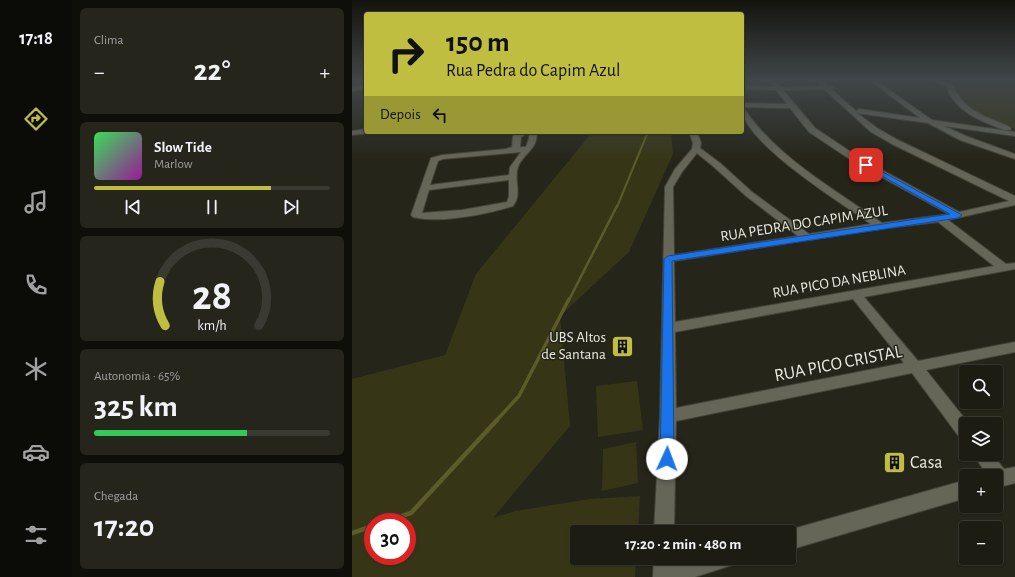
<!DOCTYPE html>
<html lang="pt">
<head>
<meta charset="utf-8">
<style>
	:root { --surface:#1c1c13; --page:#25251c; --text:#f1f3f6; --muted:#a0a1a0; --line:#3a3a33; --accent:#c0be41 }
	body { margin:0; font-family:"Alegreya Sans",sans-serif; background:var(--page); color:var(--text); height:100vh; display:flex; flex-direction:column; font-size:15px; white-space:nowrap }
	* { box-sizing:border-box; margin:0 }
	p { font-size:13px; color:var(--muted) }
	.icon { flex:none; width:22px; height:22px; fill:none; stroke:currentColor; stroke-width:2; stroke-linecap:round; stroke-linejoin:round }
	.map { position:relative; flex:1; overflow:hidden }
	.side { display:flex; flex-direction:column; gap:8px; padding:8px; background:#0f0f0a; width:280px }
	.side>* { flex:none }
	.hud { position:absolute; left:12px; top:12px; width:380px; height:122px; border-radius:4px; box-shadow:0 1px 3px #0004,0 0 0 1px var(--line); background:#c0be41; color:#111; overflow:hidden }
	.tools { position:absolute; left:607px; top:365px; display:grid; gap:8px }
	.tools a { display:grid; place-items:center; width:44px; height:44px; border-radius:4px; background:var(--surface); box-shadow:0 1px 3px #0004,0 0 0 1px var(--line); font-size:20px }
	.speed { position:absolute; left:12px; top:513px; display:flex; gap:8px; font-size:20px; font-weight:700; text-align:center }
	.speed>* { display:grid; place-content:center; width:52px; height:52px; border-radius:50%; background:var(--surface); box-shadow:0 1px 3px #0004,0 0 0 1px var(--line); line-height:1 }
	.speed .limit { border:6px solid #d22; background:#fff; color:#111 }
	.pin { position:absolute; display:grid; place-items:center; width:34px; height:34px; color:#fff; margin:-17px; border-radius:8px; box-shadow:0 2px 6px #0006 }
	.me { position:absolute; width:44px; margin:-22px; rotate:2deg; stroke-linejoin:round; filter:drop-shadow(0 0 3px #0008) }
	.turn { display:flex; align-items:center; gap:14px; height:84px; padding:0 16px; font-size:18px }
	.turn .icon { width:52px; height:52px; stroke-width:2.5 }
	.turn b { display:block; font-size:28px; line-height:34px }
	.then { display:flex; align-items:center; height:38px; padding:0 16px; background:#0003; gap:8px; font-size:15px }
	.big { font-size:30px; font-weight:600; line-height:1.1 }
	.side .card { flex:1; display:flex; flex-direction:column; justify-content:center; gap:6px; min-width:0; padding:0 14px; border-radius:6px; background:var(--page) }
	.side .dial { align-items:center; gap:0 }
	.dial svg { height:104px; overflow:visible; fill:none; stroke:var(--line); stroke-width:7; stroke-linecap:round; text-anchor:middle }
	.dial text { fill:var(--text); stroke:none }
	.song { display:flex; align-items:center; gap:12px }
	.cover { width:48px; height:48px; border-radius:6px; background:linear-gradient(135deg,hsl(130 70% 55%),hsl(300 70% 35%)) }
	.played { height:4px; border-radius:2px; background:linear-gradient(90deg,var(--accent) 75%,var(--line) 75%) }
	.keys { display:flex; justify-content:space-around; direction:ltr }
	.heat { display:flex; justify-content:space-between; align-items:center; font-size:22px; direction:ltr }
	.charge { height:6px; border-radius:3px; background:linear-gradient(90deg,#34c759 65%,var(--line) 0) }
	.trip { position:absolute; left:218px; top:525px; width:226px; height:40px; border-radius:4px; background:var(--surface); box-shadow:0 1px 3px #0004,0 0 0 1px var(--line); font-weight:600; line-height:40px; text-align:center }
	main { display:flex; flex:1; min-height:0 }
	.menu { display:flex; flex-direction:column; width:72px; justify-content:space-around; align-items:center; background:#0b0b08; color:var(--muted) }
	.menu .icon { width:28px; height:28px }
	.menu .active { color:var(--accent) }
	.menu b { font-size:18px; color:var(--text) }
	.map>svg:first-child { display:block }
</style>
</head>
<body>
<main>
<nav class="menu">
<b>17:18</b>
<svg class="icon active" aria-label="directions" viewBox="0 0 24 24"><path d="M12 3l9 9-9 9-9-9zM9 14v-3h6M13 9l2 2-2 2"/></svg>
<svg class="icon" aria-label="music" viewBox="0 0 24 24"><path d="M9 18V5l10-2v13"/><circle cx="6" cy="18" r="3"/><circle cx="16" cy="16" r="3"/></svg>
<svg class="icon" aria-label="phone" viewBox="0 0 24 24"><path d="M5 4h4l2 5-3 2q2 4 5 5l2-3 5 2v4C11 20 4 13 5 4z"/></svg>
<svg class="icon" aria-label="climate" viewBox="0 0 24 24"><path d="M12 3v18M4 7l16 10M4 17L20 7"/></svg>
<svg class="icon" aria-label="car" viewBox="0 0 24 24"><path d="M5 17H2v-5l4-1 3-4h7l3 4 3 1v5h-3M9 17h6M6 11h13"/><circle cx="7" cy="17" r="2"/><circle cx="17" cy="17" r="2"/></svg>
<svg class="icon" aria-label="filters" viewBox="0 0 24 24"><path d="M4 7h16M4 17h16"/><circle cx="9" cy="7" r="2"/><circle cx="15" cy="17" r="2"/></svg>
</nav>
<section class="side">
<div class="card"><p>Clima</p>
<div class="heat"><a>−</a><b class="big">22°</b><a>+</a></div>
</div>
<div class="card">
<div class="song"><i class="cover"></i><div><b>Slow Tide</b><p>Marlow</p></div></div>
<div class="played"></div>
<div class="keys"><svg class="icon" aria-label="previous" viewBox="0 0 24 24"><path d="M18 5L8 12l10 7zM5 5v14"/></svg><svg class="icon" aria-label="pause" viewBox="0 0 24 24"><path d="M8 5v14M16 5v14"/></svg><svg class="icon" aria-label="next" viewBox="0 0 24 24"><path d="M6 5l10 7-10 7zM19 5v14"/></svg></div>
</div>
<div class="card dial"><svg viewBox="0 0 100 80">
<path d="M14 69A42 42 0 1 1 86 69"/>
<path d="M14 69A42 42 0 0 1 10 35" stroke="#c0be41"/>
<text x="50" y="56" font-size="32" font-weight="700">28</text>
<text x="50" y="72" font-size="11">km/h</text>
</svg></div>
<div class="card"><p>Autonomia · 65%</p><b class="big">325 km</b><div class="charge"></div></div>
<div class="card"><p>Chegada</p><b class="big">17:20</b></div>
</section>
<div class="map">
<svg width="663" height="577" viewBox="0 0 663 577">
	<rect width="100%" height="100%" fill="#252519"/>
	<path fill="#363617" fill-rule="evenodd" d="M599,80H663V129L619,109L606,98Z
		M233,132H319L321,154L277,252L208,316L218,426L141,518L163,511L238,499L288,496L286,532H225V558H284L283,577H0V379L93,355L124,274L237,136ZM21,522H55V556H21Z
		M285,381L291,430L246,437L244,386Z
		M284,442L286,483L250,491L251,449Z"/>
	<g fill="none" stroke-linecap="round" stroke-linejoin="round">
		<path stroke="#5c5c2b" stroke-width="1.5" d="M295,135L296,132"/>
		<path stroke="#5c5c2b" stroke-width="2" d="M265,207L295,134"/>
		<path stroke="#5c5c2b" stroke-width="2.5" d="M217,300L265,206"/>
		<path stroke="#5c5c2b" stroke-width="3.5" d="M144,421L167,396L217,299"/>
		<path stroke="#5c5c2b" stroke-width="4.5" d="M31,522L59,513L145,420
			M0,533L21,526"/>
		<defs>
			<path id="minor" d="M416,80H422L428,87L469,86L463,80H469L475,85L481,86L482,87L479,89L504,111L507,109L568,118L517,80H523L580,120L663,132V136L592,126L614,136L663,154V159L608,140L576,123L505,113L525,128L546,140L663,196V205L596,220L654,264L663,263V269L512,297L566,361L663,342V352L574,370L617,424H614V440L608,438L560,373L324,421L322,532H302L308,416L313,187L323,169L340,149L341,143L337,132H345L349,143L348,148L368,163L400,192L457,234L519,224C491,204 390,142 390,108L392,109C427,159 481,188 530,223L597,214L502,162L457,132L438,108L390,107V103L435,104L424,90L390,89V85L422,87ZM472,89L519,132L540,144L657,201L607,212L508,158L463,128L431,90ZM345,153L362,167L394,196L446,236L322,255L321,187L330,172ZM586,222L642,266L323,322L322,261L528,229ZM501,299L552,363L324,408L323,332Z
				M577,80H585L593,82L592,80H598C607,101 617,110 639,119C645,122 654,124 659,128L658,130H652C629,121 603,112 594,86Z
				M14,85V89L0,91V87Z
				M14,129V132L17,133L0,135V131Z
				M168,132H185C185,151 172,152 166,167C161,181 171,193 161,206C135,214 87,224 61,217L59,215L79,158L90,155L154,149L160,147L161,136ZM177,132V138L174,147H168L169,137ZM169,152L158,167L157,175L78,185L86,161L91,159ZM157,180V196L155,202L110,210L70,213L77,190Z
				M621,454H640L652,469L663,467V483L644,488V476H636Z
				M614,480V498L437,550V532H433L437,530Z
				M302,558H322V563L338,558H383L380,565L343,577H301Z"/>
		</defs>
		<use href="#minor" stroke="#434339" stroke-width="2"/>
		<use href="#minor" fill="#656658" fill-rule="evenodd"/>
	</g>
	<linearGradient id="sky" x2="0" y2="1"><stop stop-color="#14140e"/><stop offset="0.5" stop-color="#404649"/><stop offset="1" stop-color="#404649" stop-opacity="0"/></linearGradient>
	<rect width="663" height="160" fill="url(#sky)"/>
	<path fill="#1a73e8" stroke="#114b97" d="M512,164H516L610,215L606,218L320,261L322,459L320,464L315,465L310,464L308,459L312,259L316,256L598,214L512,166Z"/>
	<defs>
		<symbol id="building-square" viewBox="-11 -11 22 22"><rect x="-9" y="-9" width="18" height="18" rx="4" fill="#c0be41" stroke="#252519"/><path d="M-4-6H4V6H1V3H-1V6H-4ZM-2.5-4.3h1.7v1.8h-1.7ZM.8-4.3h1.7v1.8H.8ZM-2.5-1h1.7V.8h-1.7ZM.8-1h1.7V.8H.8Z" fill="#111"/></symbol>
	</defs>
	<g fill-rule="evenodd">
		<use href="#building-square" x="258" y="334" width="25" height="25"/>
		<use href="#building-square" x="530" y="450" width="25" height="25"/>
	</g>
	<g text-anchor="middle" stroke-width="3" stroke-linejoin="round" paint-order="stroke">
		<g font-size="15" fill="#e9e9e1" stroke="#252519">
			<text transform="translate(452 223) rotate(-9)" y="5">RUA PEDRA DO CAPIM AZUL</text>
			<text transform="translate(487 281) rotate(-10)" y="5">RUA PICO DA NEBLINA</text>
		</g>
		<g font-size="15" fill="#e9e9e1" stroke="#252519" text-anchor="end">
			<text x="254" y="342">UBS Altos<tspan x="254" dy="17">de Santana</tspan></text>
		</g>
		<g font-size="18" fill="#e9e9e1" stroke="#252519">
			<text transform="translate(486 363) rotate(-11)" y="6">RUA PICO CRISTAL</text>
		</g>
		<g font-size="18" fill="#e9e9e1" stroke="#252519" text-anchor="start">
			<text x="558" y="468">Casa</text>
		</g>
	</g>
</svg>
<div class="tools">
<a><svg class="icon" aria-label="search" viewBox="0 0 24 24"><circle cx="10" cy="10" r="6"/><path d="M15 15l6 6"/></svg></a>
<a><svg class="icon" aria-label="layers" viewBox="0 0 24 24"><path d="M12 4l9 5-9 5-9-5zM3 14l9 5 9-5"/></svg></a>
<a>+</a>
<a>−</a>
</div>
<div class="speed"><div class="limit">30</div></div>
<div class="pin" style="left:514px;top:165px;background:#d93025"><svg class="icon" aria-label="arrive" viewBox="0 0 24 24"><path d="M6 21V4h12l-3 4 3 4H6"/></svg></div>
<svg class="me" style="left:315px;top:459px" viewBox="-20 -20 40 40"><circle r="19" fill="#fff"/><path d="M0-13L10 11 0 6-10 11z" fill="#1a73e8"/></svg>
<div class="trip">17:20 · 2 min · 480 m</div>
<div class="hud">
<div class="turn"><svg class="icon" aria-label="right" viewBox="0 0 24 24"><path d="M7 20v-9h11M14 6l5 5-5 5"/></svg><div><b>150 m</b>Rua Pedra do Capim Azul</div></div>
<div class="then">Depois<svg class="icon" aria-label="left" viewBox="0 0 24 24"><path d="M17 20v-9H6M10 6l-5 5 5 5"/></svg></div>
</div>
</div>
</main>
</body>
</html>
